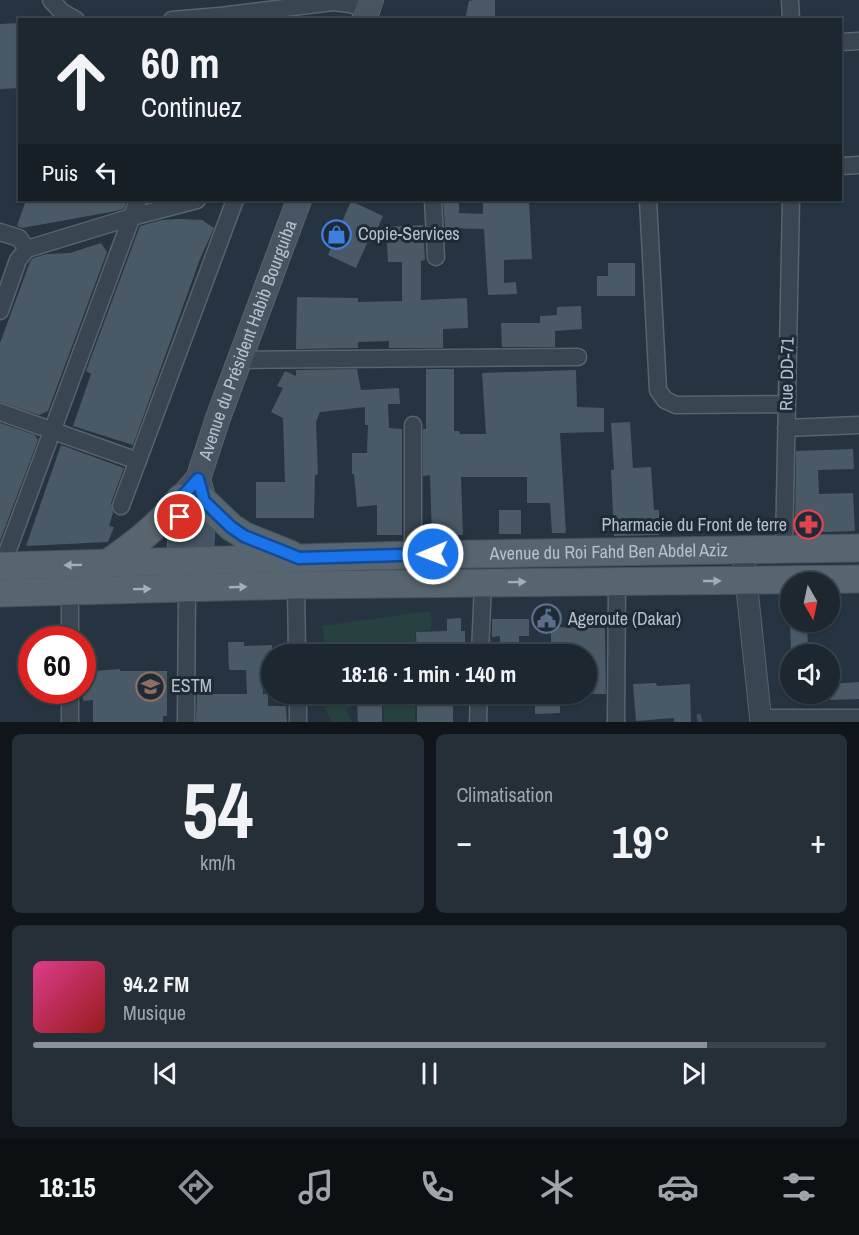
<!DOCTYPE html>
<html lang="fr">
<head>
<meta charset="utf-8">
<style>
	:root { --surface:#1c2730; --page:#252f38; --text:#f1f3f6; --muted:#a0a5ab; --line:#3a444c; --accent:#8c9099 }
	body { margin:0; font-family:"Archivo Narrow",sans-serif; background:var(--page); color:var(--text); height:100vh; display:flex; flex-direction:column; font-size:22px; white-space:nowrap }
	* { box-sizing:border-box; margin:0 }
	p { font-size:20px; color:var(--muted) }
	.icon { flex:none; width:33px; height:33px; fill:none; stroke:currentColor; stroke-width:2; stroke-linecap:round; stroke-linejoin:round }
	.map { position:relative; height:722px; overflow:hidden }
	.details { display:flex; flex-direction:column; gap:12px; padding:12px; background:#0f151a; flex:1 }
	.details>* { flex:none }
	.top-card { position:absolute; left:18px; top:18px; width:824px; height:183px; border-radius:0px; box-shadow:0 2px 4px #0004,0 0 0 2px var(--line); background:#1c2730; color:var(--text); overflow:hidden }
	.needle { width:39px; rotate:171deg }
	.controls { position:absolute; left:780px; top:572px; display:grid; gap:12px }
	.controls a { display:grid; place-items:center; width:60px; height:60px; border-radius:50%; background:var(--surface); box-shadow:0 2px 4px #0004,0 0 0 2px var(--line); font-size:30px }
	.speed { position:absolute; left:18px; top:626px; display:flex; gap:12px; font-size:30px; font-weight:700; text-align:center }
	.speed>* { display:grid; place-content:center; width:78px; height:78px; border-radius:50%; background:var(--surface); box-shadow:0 2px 4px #0004,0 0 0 2px var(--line); line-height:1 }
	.speed .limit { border:9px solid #d22; background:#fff; color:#111 }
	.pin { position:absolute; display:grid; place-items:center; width:51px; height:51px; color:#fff; margin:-26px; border:3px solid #fff; border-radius:50%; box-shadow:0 2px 6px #0007 }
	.me { position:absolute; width:66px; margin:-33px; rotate:269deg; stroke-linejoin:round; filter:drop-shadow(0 0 4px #0008) }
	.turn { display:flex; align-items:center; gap:21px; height:126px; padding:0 24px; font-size:27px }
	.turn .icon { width:78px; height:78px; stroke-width:2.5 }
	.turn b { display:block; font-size:42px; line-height:51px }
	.then { display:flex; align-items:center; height:57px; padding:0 24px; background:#0003; gap:12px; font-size:22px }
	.big { font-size:45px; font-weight:700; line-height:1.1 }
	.details .widget { flex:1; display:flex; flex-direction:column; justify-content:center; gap:9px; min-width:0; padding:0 21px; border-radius:9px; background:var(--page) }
	.details .dial { align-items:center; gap:0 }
	.dial b { font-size:78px; line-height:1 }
	.song { display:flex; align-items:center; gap:18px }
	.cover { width:72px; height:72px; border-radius:9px; background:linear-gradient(135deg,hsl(330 70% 55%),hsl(0 70% 35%)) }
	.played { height:6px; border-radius:3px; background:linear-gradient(90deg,var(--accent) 85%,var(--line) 85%) }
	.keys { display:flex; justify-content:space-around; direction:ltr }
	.heat { display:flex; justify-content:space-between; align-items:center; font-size:33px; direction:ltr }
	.details .tiles { flex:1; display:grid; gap:12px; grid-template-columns:1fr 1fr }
	.widget:last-child { grid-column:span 2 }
	.trip { position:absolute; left:261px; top:644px; width:336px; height:60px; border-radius:30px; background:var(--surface); box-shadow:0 2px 4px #0004,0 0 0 2px var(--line); font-weight:700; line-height:60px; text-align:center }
	.dock { display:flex; height:96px; justify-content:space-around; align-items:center; background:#0b1013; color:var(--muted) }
	.dock .icon { width:42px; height:42px }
	.dock .current { color:var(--accent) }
	.dock b { font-size:27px; color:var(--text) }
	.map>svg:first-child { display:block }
</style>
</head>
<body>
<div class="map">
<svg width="859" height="722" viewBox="0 0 859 722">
	<rect width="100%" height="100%" fill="#253440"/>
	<path fill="#274140" d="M430,611L432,621L431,630L415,632L416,654H403V648H326L322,626Z
		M345,693H415V722H384L383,698H356L352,706L346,710L352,722H332L322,702H343Z"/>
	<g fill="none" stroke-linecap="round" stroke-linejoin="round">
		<path stroke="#395267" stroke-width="4.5" d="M699,716L700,722"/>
	</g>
	<path fill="#495a66" d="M474,0H495V20H465L469,1Z
		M20,23V88L0,89V24Z
		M26,200H127L124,209L116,211L22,228L17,226Z
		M443,200H459V213L483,214V201L529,200L532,259L504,260V283L516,282L517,294L488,295L484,229L445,228Z
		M351,201L383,216L371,243L368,241L356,268L328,255Z
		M178,219L202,220L214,228L200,259L133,445L73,426L91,374L86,371L140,226L162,220Z
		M423,225L425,260L421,261V300L467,298L468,328L443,329V348H389V341L358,342V348L296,349L297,297L358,298V302L402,301V262H388L386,227Z
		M101,243L107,252L48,411L39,415L0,402V343L30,262L33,258L47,254L70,253Z
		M608,263H635V296H597V276H608Z
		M581,306L582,329L555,331V347H502L501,323H540V316L557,315V307Z
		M357,369L361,390L399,388L400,404H388L389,428L402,429V535H377V505L357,507L354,474H352V453H367L368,425H365V407L320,412L316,422L318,474L315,475L314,518H256V482H285L283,418L271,412L283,388L277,386L285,371L296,376V370Z
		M426,369H454V431H459L460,434H486L482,373L576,370L577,407L604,408V432L560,433L566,533H552L550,503H527V477H461L463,535L432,536L430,475L423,476V429H426Z
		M630,422L633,468L651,467L654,510H659V535L614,536L611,470H614L611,423Z
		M0,423L35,435L38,440L0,541Z
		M61,445L124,468L111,503L113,513L109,526L114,527L108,542L26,546Z
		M853,449L854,469L818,470L819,494L853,493L855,531L795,533L796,451Z
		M499,510H521V534H499Z
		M461,618V631H465V654H417L416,632L447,631V619Z
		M492,619H529V636H519V649L500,650V636L492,637Z
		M790,621H807L808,654H791Z
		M551,627L605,628L606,694H586V654H551Z
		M228,642H244V646L272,645V665L264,666L263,694H268V706H286L287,722H196L197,694H247L246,670H229Z
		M120,669V671H167V716H163V722H93V700L83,701L82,672Z
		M859,682V699L830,700V684Z
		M656,683L657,686L690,684L691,722H674V718L636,721L633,684Z
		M417,693H453V722H417Z
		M535,694H560V713L535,714Z
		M357,699H382V722H358Z"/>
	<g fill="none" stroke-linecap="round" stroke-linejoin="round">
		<defs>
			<path id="minor" d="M51,0L62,12L76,20
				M790,0L791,20
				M172,20L220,16L333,2L350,4L368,9
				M840,42L859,41
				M840,166L859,165
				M433,200L436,257
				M648,200L658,390L665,400L676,405L787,404
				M0,232L19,238L27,249
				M0,311L18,260L27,249L132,217L197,200
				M239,360L578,357
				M0,412L138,461
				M413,425V555
				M786,428L859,425
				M121,506L235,200
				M784,549L791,200
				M2,566L138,200
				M296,585L297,654
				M70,591V639
				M480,654L483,582
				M70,690V722
				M298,693V722
				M761,718H859
				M186,722L187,588
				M478,722L479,693
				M616,722L617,581"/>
			<path id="tertiary" d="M743,551L761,722"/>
			<g id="secondary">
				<path d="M364,20L371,0"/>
				<path d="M199,580L204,501L200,486"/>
				<path id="s1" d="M179,581L181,498L198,479L218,418L299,200"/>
			</g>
			<g id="primary">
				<path d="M204,501L231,527L245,536L290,554"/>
				<path d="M105,565C134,545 160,525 181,498"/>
				<path id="s2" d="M0,566L413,555L859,548"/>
				<path d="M0,593L296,585L859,579"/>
			</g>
		</defs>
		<use href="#minor" stroke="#57636d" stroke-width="19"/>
		<use href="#tertiary" stroke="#57636d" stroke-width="23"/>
		<use href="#secondary" stroke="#57636d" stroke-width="26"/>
		<use href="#primary" stroke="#46515c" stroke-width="29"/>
		<use href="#minor" stroke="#394550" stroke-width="16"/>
		<use href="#tertiary" stroke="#394550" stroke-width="21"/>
		<use href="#secondary" stroke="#475563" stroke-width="24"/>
		<use href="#primary" stroke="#576570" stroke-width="27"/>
	</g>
	<defs><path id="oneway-solid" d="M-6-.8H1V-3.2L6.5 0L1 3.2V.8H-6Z" transform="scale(1.5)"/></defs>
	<g fill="#a3aeb8">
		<use href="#oneway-solid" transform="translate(73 565) rotate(179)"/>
		<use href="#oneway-solid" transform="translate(712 581)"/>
		<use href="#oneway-solid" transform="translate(517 582) rotate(-1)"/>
		<use href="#oneway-solid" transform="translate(238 587) rotate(-2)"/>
		<use href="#oneway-solid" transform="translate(142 589) rotate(-1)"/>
	</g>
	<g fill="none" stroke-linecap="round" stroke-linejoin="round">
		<defs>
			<path id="route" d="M180,517L181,498L198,479L204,501L231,527L244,536L299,558L433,554"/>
		</defs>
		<use href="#route" stroke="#114b97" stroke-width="15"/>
		<use href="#route" stroke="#1a73e8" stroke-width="10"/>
	</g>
	<defs>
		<symbol id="shop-ring" viewBox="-11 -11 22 22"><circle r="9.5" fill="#1e2a35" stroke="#3f7fe0" stroke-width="1.5"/><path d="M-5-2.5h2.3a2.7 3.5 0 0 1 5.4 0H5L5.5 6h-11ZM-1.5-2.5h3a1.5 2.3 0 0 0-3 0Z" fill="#3f7fe0"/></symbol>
		<symbol id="pharmacy-ring" viewBox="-11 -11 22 22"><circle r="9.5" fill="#1e2a35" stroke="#e0444e" stroke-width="1.5"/><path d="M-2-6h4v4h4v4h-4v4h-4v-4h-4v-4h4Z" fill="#e0444e"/></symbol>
		<symbol id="civic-ring" viewBox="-11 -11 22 22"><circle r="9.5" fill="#1e2a35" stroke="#5c6f8a" stroke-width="1.5"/><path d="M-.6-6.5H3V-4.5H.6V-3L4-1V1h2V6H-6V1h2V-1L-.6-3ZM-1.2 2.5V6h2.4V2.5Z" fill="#5c6f8a"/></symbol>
		<symbol id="university-ring" viewBox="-11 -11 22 22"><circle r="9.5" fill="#1e2a35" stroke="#8d6e63" stroke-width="1.5"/><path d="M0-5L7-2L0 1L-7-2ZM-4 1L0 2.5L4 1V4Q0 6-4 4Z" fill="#8d6e63"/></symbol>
	</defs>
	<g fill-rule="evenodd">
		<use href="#shop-ring" x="320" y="218" width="33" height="33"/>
		<use href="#pharmacy-ring" x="792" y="508" width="33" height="33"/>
		<use href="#civic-ring" x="530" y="602" width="33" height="33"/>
		<use href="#university-ring" x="134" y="670" width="33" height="33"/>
	</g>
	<g text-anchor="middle" stroke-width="6" stroke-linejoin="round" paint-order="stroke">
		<g font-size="18" fill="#b6c0ca" stroke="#1e2a35" text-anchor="start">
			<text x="358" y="240">Copie-Services</text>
			<text x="787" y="531" text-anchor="end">Pharmacie du Front de terre</text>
			<text x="568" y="625">Ageroute (Dakar)</text>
			<text x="171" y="692">ESTM</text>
		</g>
		<g font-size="18" fill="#b6c0ca" stroke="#1e2a35">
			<text dy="6" stroke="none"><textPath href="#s1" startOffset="256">Avenue du Président Habib Bourguiba</textPath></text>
			<text transform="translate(787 374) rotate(-89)" y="6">Rue DD-71</text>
			<text dy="6" stroke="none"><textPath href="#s2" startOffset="609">Avenue du Roi Fahd Ben Abdel Aziz</textPath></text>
		</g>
	</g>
</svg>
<div class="controls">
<a><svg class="needle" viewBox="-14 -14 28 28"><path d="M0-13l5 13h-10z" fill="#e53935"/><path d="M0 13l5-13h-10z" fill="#a0a5ab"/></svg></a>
<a><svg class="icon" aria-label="sound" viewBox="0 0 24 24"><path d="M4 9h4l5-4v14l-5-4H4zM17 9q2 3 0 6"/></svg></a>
</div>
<div class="speed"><div class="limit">60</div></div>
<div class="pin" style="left:180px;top:517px;background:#d93025"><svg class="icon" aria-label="arrive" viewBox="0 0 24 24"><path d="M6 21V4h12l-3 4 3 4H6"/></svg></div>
<svg class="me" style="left:433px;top:554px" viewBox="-20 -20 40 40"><circle r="17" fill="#1a73e8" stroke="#fff" stroke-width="3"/><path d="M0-11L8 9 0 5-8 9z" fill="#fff"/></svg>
<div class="trip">18:16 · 1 min · 140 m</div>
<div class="top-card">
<div class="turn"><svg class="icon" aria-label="ahead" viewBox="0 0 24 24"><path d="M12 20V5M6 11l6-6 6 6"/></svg><div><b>60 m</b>Continuez</div></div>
<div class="then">Puis<svg class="icon" aria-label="left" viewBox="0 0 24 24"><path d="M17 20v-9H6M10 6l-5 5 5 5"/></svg></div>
</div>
</div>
<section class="details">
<div class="tiles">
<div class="widget dial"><b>54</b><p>km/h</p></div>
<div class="widget"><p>Climatisation</p>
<div class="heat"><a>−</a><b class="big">19°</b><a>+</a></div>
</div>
<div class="widget">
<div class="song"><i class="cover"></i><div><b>94.2 FM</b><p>Musique</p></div></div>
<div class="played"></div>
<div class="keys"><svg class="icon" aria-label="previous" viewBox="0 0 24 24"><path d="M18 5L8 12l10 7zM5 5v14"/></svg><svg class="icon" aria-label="pause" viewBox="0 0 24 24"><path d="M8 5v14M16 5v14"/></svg><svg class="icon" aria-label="next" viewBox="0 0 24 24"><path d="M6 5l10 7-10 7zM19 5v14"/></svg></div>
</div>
</div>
</section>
<nav class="dock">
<b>18:15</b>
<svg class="icon current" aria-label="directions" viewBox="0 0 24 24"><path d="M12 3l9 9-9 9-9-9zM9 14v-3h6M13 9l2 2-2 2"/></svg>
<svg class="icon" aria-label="music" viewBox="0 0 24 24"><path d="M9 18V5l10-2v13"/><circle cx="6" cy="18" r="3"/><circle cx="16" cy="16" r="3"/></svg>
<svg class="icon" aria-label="phone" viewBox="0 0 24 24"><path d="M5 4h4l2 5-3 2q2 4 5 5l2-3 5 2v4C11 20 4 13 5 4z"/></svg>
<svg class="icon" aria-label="climate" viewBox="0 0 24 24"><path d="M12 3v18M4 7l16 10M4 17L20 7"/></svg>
<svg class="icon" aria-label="car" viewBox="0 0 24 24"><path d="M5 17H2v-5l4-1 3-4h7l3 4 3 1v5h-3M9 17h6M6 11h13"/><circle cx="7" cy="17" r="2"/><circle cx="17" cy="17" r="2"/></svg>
<svg class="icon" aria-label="filters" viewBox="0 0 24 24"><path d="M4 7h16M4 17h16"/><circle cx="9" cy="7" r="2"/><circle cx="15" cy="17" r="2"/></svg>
</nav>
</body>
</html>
